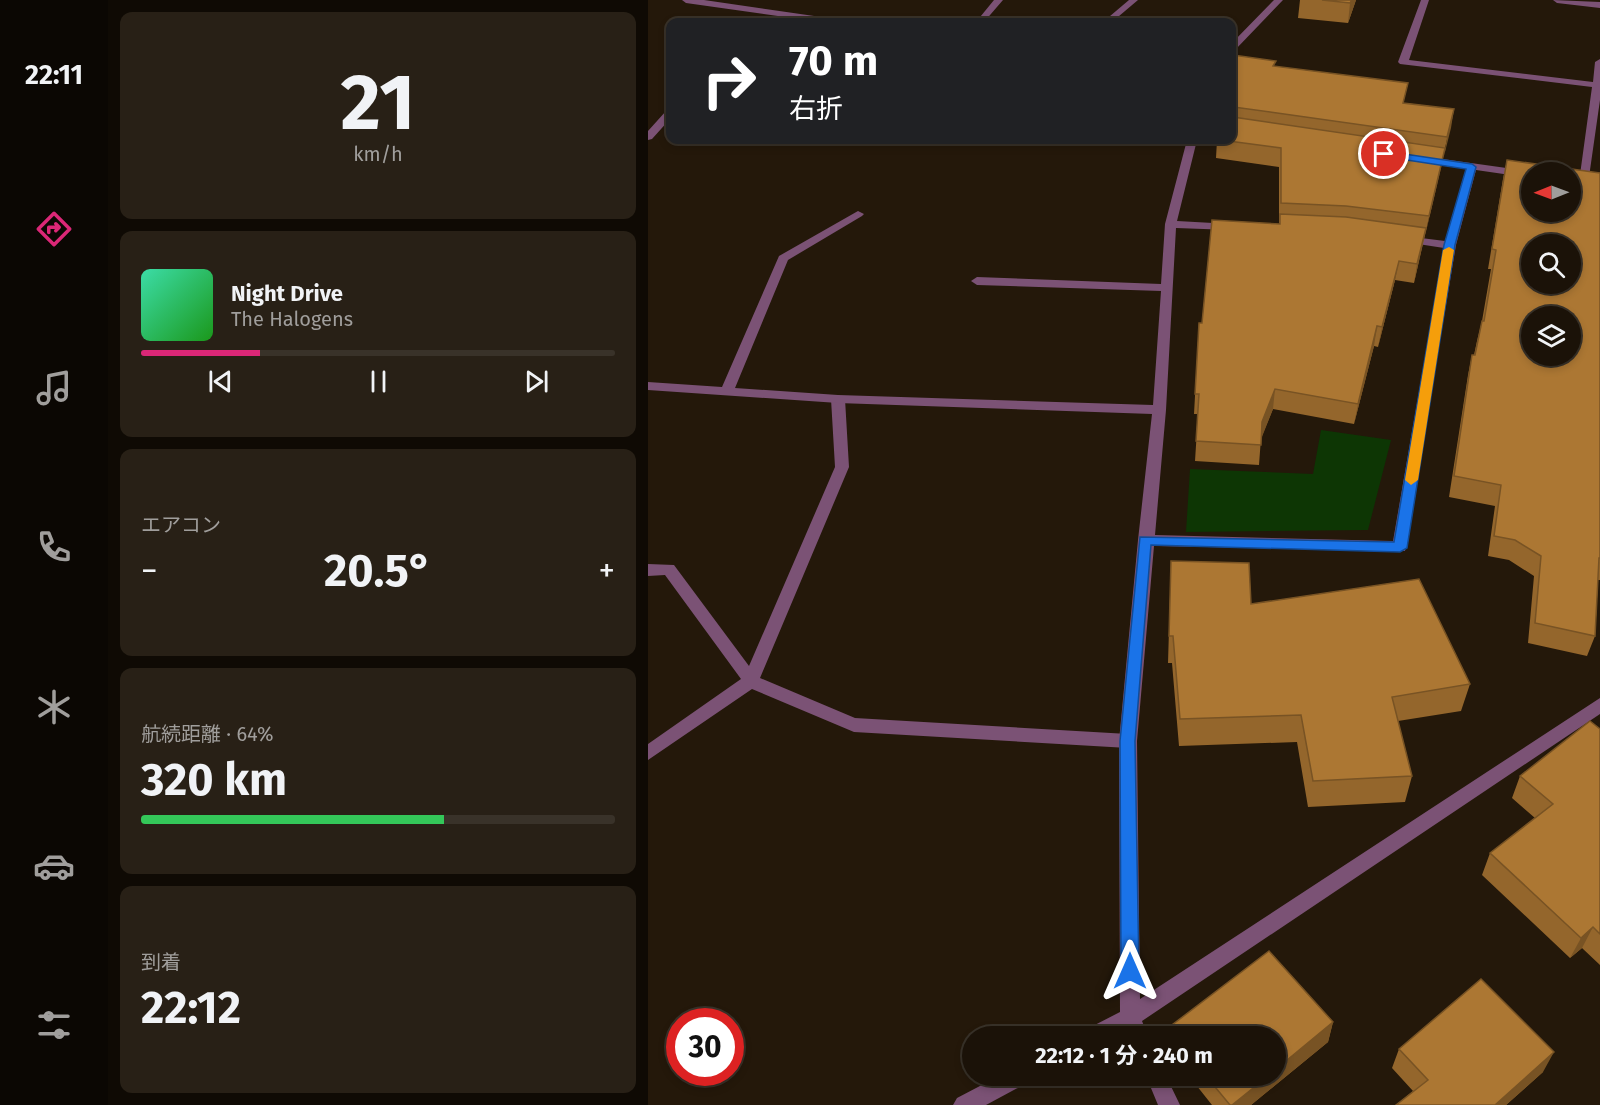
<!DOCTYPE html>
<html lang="ja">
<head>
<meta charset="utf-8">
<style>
	:root { --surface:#1b1208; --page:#282016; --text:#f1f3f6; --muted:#a09e9c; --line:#393229; --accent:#db2777 }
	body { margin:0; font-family:"Fira Sans","Noto Sans JP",sans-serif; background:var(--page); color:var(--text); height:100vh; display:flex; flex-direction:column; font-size:22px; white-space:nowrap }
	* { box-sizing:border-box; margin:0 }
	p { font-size:20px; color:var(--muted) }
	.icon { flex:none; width:33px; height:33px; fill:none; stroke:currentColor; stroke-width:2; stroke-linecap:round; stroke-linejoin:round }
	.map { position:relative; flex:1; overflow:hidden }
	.side { display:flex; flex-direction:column; gap:12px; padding:12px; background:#0f0a04; width:540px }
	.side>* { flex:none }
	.banner { position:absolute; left:18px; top:18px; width:570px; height:126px; border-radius:12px; box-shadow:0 3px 9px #0003,0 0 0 2px var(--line); background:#202124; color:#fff; overflow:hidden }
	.needle { width:39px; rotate:269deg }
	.fabs { position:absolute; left:873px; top:162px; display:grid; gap:12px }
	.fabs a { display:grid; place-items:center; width:60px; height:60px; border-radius:50%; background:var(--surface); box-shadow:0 3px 9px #0003,0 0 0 2px var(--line); font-size:30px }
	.speed { position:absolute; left:18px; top:1008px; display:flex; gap:12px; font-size:30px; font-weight:700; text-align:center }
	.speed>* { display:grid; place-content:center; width:78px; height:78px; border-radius:50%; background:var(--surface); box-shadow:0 3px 9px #0003,0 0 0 2px var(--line); line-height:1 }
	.speed .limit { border:9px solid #d22; background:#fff; color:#111 }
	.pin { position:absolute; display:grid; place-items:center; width:51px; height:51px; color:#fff; margin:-26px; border:3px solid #fff; border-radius:50%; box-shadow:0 2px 6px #0007 }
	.me { position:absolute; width:66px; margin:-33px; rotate:0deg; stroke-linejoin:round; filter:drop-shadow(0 0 4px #0008) }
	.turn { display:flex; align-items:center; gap:21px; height:126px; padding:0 24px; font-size:27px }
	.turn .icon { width:78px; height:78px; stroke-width:2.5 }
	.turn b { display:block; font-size:42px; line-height:51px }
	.big { font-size:45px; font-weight:700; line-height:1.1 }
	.side .widget { flex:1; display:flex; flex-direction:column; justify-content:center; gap:9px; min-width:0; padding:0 21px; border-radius:12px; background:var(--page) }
	.side .dial { align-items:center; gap:0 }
	.dial b { font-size:78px; line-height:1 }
	.song { display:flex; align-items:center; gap:18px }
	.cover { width:72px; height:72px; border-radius:9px; background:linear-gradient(135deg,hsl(160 70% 55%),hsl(120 70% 35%)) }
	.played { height:6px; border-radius:3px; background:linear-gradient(90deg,var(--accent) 25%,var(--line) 25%) }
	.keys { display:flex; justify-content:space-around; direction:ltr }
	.heat { display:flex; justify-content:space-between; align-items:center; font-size:33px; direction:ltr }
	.charge { height:9px; border-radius:4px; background:linear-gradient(90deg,#34c759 64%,var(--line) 0) }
	.trip { position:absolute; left:314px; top:1026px; width:324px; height:60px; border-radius:30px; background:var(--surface); box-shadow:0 3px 9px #0003,0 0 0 2px var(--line); font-weight:700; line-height:60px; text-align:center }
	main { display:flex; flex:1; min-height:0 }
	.tabs { display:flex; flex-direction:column; width:108px; justify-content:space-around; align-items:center; background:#0b0703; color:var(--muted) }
	.tabs .icon { width:42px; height:42px }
	.tabs .current { color:var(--accent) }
	.tabs b { font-size:27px; color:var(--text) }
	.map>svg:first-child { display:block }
</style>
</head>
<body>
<main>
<nav class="tabs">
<b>22:11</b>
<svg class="icon current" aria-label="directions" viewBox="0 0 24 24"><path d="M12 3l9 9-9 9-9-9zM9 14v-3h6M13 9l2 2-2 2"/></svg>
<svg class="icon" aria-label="music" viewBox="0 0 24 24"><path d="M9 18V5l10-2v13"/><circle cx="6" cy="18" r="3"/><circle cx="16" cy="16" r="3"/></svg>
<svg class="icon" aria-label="phone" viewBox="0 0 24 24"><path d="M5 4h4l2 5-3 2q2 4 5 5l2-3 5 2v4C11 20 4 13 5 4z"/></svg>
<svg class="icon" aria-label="climate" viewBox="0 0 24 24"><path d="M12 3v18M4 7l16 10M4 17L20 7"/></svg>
<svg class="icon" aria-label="car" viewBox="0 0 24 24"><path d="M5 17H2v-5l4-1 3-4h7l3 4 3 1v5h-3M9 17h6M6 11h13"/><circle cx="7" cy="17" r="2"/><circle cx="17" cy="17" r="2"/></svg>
<svg class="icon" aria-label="filters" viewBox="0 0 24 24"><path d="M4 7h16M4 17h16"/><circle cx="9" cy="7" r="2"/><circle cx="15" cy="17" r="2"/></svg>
</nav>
<section class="side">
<div class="widget dial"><b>21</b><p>km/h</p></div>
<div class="widget">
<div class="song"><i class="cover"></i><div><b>Night Drive</b><p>The Halogens</p></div></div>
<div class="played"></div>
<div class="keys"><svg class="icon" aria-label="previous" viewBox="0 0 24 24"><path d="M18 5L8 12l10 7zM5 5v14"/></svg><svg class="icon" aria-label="pause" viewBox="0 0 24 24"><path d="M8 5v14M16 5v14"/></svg><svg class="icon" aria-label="next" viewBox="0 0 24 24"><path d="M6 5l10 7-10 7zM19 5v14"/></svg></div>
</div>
<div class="widget"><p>エアコン</p>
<div class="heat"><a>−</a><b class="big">20.5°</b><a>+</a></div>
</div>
<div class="widget"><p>航続距離 · 64%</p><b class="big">320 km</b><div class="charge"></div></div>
<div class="widget"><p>到着</p><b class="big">22:12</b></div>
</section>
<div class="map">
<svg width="952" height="1105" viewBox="0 0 952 1105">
	<rect width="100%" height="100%" fill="#24180a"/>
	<path fill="#0d3604" d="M673,430L743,440L720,530L538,532L542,469L665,474Z"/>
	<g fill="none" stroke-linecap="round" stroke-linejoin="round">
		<path fill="#7b5275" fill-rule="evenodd" d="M190,395L197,399L201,467L112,678L207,718L480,734L486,736L489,741L486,746L480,748L206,732L104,689L0,760V744L93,679L17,575L0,576V564L26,565L101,666L187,467L183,399Z"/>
		<path fill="#7b5275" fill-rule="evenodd" d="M34,0H56L187,19L192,22H172L38,3Z
			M346,0H355L336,22H328Z
			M481,0H490L464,22H455Z
			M626,0H635L587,50L584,51V43Z
			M773,0H781L761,60L945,82L947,62L952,59V100L940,184H932L931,182L944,87L752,64L750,62Z
			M905,0L952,2V8L909,3Z
			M22,110V119L4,139L0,140V131L18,111Z
			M539,140H549L529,221L583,224L589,227L583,230L528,228L518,410L507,535L745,541L796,248L757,242L751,239L757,236L797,241L818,169L773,162L768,159L773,156L887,172H884V178L828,170L808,245L757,551L506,546L489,741L492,999L952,698V714L494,1021L500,1036H480L477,1030L465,1036H436L439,1029L472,1012L471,741L490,540L504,414L190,403L0,390V382L74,387L131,256L210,211L216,214L214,216L140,260L87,388L190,395L505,405L513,291L329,285L323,281L329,277L513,284L517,224Z
			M351,1076H382L379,1083L338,1105H305L309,1098Z
			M498,1076H518L532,1105H510Z"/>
	</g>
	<path fill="#94662c" d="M652,0H708L700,23L650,18Z
		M584,59L627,66L757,103L806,109L766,283L747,280L730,347L726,346L706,424L625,409L613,438L611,465L547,461L550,414H546L551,323H554L632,223H631V167L568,158L569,140H584Z
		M859,160L952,173V580H950L947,636L939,656L880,643L886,576L861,560L840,556L847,506L801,497L820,375L824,355H826L829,341L834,321L843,269H840L855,179Z
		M523,561L603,604L822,684L813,711L750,721L764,776L757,802L660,807L649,742L531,746L524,663H520Z
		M952,729V965L934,948L922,958L834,875L842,853L887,818L864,798L872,776Z
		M621,951L685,1022L680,1042L603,1105H564L541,1076H627V1036H519L520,1028Z
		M751,1049L895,1072L858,1105H748L765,1091L744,1068Z"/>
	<path fill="#785324" d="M704,0H708L700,23L702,3Z
		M806,109L803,128L796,156L799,137Z
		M797,148L793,168L777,236L781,216Z
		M778,228L774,247L766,283L769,264Z
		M751,261L747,280L730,347L734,327Z
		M729,326L726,346L706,424L710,404Z
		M627,389L625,409L612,442L614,422Z
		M945,927L934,948L922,958L933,938Z
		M685,1022L680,1042L603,1105H584L620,1076H627V1070Z
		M906,1052L895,1072L858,1105H847Z"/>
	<path fill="#ac7733" stroke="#785324" stroke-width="1.5" fill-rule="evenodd" d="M674,0H704L702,3Z
		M585,55L628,61L625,66L760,83L755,103L806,109L799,137L586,107L584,113V107L585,103H584V59Z
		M584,116L585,117L797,148L781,216L698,206L633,203V148L573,140H584Z
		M859,160L952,173V558H951L947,636L887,623L893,556L867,540L846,536L853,485L806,476L824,355H827L834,321H836L848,250L844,249ZM884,172H922V212H884ZM884,244H922V284H884ZM884,316H922V356H884Z
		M632,214L698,217L778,228L769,264L751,261L734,327L729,326L710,404L627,389L614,422L613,445L548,441L551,394H547L551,323H554L564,220L632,224Z
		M523,561L601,563L603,604L771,579L822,684L744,697L764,776L665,781L653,715L532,719L525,636H521Z
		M942,721L952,729V934L945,927L933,938L842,853L905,804L872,776Z
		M621,951L685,1022L627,1070V1036H526L520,1028Z
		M833,979L906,1052L847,1105H748L780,1080L751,1049Z
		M558,1076H620L584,1105H582Z"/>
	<path fill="#1a73e8" stroke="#114b97" stroke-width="1.5" d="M736,151L824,164L828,167L807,245L759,548L752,552L503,545L487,741L491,971L488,977L482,980L475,977L473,971L472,741L492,537L746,542L796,245L818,169L733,156V152Z"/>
	<path fill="#f59e0b" d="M801,247L806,250L770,480L763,485L757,480L795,250Z"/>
</svg>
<div class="fabs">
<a><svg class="needle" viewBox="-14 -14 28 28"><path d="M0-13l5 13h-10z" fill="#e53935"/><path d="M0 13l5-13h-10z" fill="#a09e9c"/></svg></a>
<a><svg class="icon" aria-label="search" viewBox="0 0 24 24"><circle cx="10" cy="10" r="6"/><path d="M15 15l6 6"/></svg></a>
<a><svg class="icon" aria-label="layers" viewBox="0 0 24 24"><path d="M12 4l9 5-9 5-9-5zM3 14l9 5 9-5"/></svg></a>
</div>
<div class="speed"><div class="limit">30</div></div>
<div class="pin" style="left:736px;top:154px;background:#d93025"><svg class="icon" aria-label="arrive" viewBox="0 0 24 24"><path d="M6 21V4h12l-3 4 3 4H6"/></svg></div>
<svg class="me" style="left:482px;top:971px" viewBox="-20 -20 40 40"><path d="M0-17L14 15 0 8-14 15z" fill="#1a73e8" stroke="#fff" stroke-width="4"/></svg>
<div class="trip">22:12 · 1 分 · 240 m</div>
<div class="banner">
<div class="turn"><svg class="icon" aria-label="right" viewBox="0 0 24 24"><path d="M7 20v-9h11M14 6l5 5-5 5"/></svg><div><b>70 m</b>右折</div></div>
</div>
</div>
</main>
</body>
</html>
